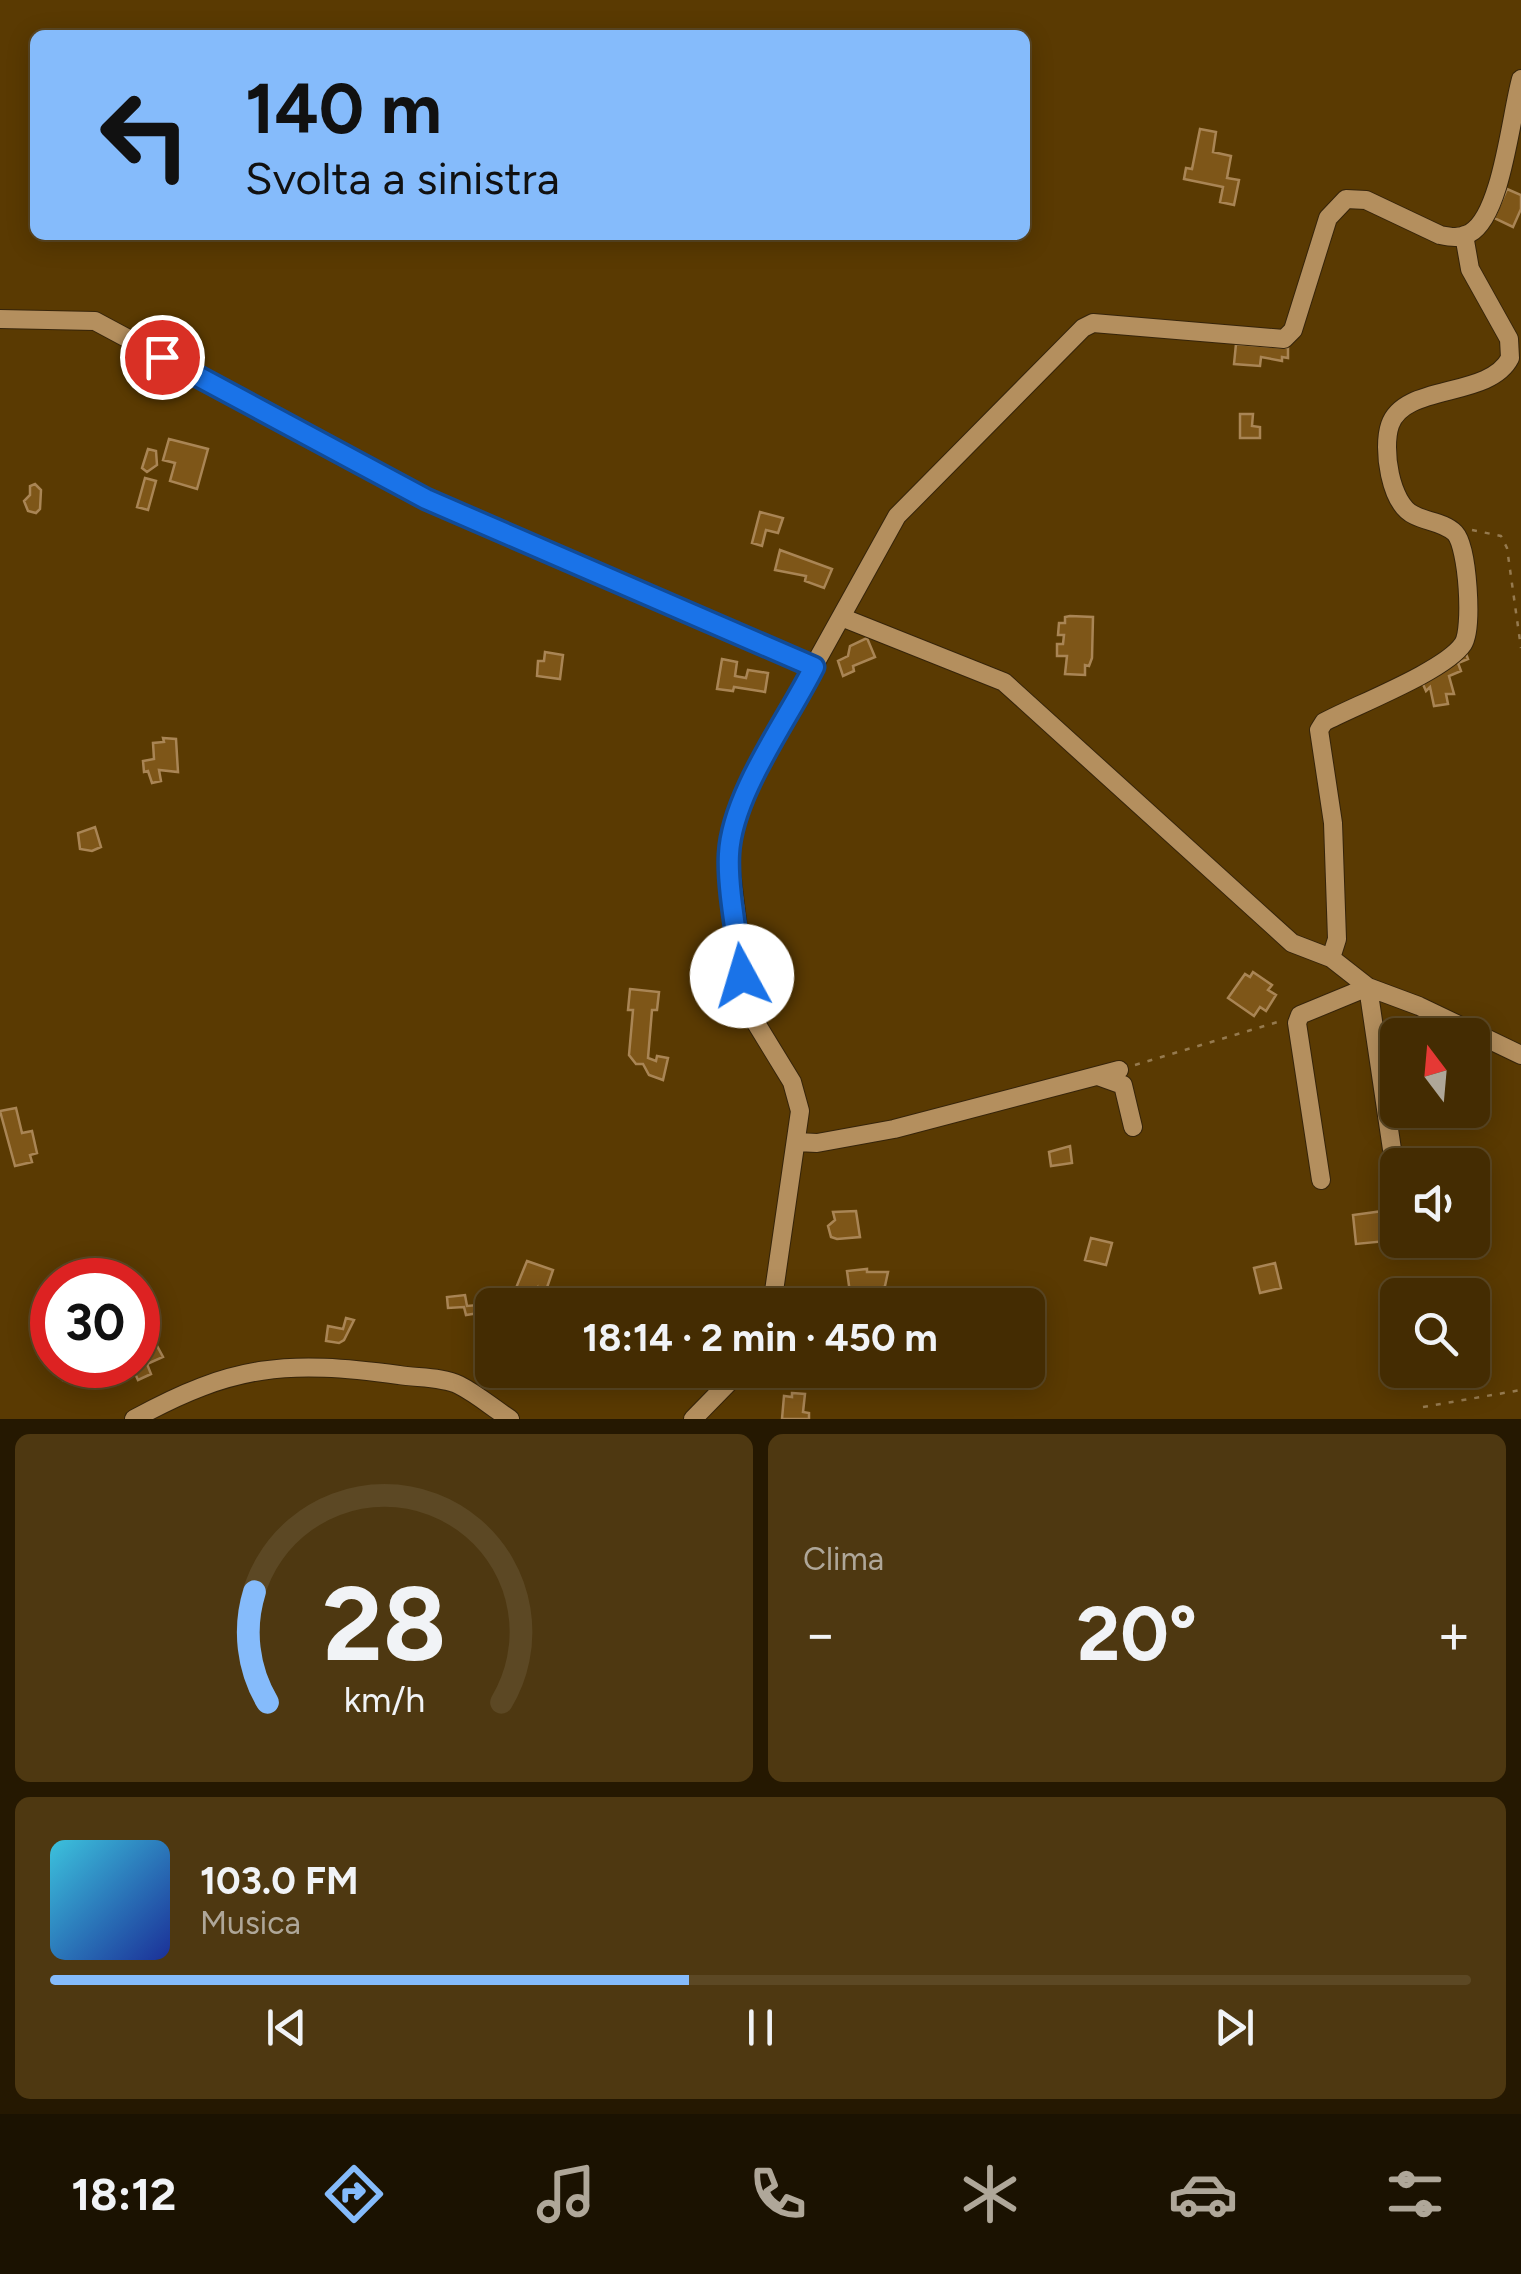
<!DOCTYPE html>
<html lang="it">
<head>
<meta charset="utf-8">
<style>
	:root { --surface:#442c02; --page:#4e3811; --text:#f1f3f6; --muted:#afa799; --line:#5c4824; --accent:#85bbfb }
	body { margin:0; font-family:Figtree,sans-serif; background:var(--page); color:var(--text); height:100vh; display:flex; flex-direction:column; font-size:38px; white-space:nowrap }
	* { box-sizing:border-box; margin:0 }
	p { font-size:32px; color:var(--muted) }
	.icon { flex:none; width:55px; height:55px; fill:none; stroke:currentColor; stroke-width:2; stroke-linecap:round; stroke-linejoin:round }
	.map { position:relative; height:1419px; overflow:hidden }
	.side { display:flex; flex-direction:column; gap:15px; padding:15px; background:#251801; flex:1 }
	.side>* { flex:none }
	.banner { position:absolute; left:30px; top:30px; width:1000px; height:210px; border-radius:15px; box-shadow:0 5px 25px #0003,0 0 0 2px var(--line); background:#85bbfb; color:#111; overflow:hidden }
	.needle { width:65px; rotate:344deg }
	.fabs { position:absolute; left:1380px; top:1018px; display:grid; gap:20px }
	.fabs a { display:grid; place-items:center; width:110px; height:110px; border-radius:15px; background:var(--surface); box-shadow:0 5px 25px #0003,0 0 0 2px var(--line); font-size:50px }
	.speed { position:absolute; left:30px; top:1258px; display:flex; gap:20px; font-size:50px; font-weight:700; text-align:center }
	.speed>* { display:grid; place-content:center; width:130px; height:130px; border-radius:50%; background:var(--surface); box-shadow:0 5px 25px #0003,0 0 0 2px var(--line); line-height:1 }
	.speed .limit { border:15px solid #d22; background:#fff; color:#111 }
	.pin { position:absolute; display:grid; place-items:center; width:85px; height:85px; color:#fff; margin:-42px; border:5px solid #fff; border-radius:50%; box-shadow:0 2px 10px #0007 }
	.me { position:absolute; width:110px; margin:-55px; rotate:354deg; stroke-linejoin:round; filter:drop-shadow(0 0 8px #0008) }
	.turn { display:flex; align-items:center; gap:35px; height:210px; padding:0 50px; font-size:45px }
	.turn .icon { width:130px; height:130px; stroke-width:2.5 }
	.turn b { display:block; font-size:70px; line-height:85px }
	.big { font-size:75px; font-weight:700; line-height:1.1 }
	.side .card { flex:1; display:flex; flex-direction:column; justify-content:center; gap:15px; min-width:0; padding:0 35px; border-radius:15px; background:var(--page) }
	.side .dial { align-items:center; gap:0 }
	.dial svg { height:260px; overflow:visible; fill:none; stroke:var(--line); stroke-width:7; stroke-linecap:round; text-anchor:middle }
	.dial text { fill:var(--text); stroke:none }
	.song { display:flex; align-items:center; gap:30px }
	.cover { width:120px; height:120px; border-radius:15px; background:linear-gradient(135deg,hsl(190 70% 55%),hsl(230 70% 35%)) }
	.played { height:10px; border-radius:5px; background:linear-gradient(90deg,var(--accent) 45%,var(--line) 45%) }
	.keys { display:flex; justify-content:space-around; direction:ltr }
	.heat { display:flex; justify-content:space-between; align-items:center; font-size:55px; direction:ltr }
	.side .tiles { flex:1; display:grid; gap:15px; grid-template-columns:1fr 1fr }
	.card:last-child { grid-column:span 2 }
	.trip { position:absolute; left:475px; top:1288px; width:570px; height:100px; border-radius:15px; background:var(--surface); box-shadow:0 5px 25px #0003,0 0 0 2px var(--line); font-weight:700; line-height:100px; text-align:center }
	.menu { display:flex; height:160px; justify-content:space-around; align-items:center; background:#1b1201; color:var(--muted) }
	.menu .icon { width:70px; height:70px }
	.menu .active { color:var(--accent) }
	.menu b { font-size:45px; color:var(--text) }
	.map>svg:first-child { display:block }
</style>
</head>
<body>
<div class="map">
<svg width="1521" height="1419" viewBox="0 0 1521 1419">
	<rect width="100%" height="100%" fill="#5a3a02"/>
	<path fill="#7e5618" stroke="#a98555" stroke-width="2.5" d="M1200,129L1216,132L1213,152L1231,156L1227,178L1239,180L1234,205L1220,202L1223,187L1184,179L1186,168L1192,169Z
		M1507,189L1521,195V209L1513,227L1494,218Z
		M1236,344L1288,348V358L1282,357V361L1261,357L1260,366L1234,364Z
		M1240,414H1253L1252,426L1260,427V438H1240Z
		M169,439L208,449L197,489L170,481L175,463L163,460Z
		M148,449L156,451L157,465L147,472L142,468Z
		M145,478L156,481L148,510L137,507Z
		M35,484L41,490L40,509L36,513L28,511L24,501L30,495V486Z
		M760,512L783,518L778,533L766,530L762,546L752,543Z
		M780,550L832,569L824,588L805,581L806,576L775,570Z
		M1070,616L1093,617L1092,658L1089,666L1085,665V675L1065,674L1067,656H1057V644H1063L1064,635H1058L1059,623H1065V617Z
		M867,638L875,657L853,666L854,671L843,676L838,661L848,656L850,646Z
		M1465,651L1468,659L1458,663L1461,671L1449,676L1454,694H1446L1448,704L1434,706L1430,687L1426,691L1422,682Z
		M545,652L563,655L560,679L537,676L538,661H544Z
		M722,659L737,662L735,676L746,678L748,670L768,673L765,692L734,687L733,691L717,689Z
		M163,738L176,739L178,772L159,770L161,781L152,783L148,771L144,772L143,761L154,759L153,743L164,742Z
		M95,827L101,847L92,851L80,849L78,833Z
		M1253,972L1272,985L1268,990L1276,995L1266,1011L1260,1007L1254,1016L1228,998L1245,974L1250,977Z
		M630,989L659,992L657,1010H652L648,1058L656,1061L657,1056L668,1058L663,1080L649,1075L643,1064H636L629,1055L633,1010H628Z
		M16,1108L22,1133L32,1131L37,1153L30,1155L32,1162L15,1166L0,1111Z
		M1070,1146L1072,1163L1051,1166L1049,1152Z
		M856,1211L860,1237L837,1239L831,1237L828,1226L835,1220L833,1212Z
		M1383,1211L1387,1241L1356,1244L1353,1215Z
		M1091,1238L1112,1243L1106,1265L1085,1260Z
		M527,1261L553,1270L542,1302L537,1300V1289L533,1296L516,1288Z
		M1275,1263L1281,1288L1260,1293L1254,1268Z
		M867,1269V1272H888L885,1286L875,1291L850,1293L847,1271Z
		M465,1295L467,1306L478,1305L479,1313L466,1315L464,1307L448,1308L447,1297Z
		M346,1318L354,1320L344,1340L339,1343L326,1341L328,1326L343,1329Z
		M149,1331L163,1357L147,1364L151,1374L138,1380L133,1369L139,1366L138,1336Z
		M62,1365H94L92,1383L63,1380Z
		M792,1393L805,1394L803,1412L809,1413V1419H782L784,1396L792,1397Z"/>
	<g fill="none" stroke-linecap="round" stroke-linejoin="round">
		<defs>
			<path id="minor" d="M0,319L95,321L427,499L815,667
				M841,617L1004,682L1292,943L1331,958L1368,987L1419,1006L1521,1055
				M1331,958L1337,939L1333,823L1319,730L1324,722C1356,705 1445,671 1463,644C1473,629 1468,547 1455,533C1444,522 1427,522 1414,515C1390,504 1382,448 1390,425C1404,383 1489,399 1510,358L1509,339L1470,269L1464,235
				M1098,1076L1123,1085L1133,1127
				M796,1142L817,1143L894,1129L1119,1070
				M1321,1180L1297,1023L1300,1015L1368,987L1394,1163
				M772,1305L800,1111L792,1082L748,1010L729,855L735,823L755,772L897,516L1083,328L1093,323L1284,339L1293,330L1328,218L1346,199L1366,200L1440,235C1450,237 1460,239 1470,233C1502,215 1511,114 1521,79
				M134,1419C234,1364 287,1360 399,1375C417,1378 443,1377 459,1385C477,1394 493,1408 510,1419
				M693,1419L741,1370"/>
		</defs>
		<use href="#minor" stroke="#36240a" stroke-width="20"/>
		<path stroke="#957a4f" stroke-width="2.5" stroke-dasharray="5 8" stroke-linecap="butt" d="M1472,530L1501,536L1507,548L1521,648
			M1135,1065L1281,1021
			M1423,1407L1521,1390"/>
		<use href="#minor" stroke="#b48f5e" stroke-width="18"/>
	</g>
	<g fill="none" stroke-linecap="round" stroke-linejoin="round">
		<defs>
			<path id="route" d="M162,357L426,499L814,667C787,721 732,794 729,854C727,888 738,941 742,976"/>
		</defs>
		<use href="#route" stroke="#114b97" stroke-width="25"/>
		<use href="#route" stroke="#1a73e8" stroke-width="18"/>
	</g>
</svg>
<div class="fabs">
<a><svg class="needle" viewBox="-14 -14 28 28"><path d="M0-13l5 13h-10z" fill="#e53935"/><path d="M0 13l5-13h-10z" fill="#afa799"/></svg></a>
<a><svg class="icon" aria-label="sound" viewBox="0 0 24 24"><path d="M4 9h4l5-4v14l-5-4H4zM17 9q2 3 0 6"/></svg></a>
<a><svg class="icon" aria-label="search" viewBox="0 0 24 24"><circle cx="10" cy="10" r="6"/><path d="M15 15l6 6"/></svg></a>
</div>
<div class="speed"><div class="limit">30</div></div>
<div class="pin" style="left:162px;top:357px;background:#d93025"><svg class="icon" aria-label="arrive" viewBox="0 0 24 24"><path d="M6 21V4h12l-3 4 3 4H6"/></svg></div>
<svg class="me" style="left:742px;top:976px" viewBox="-20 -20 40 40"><circle r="19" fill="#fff"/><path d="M0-13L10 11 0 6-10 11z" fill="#1a73e8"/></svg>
<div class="trip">18:14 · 2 min · 450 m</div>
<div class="banner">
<div class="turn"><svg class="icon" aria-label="left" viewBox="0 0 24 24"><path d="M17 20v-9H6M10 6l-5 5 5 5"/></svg><div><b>140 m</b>Svolta a sinistra</div></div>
</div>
</div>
<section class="side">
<div class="tiles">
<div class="card dial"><svg viewBox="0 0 100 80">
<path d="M14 69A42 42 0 1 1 86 69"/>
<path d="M14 69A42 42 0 0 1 10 35" stroke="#85bbfb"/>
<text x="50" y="56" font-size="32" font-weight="700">28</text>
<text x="50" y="72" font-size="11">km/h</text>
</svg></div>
<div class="card"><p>Clima</p>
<div class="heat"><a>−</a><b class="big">20°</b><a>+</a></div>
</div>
<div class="card">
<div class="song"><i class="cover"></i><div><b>103.0 FM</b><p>Musica</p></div></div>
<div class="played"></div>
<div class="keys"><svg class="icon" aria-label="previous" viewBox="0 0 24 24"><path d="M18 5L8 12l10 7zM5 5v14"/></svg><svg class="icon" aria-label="pause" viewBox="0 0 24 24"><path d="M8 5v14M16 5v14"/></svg><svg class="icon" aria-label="next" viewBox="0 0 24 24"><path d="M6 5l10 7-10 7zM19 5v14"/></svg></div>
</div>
</div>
</section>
<nav class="menu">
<b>18:12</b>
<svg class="icon active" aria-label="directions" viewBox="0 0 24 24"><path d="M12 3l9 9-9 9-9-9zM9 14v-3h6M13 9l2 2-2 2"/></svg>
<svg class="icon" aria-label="music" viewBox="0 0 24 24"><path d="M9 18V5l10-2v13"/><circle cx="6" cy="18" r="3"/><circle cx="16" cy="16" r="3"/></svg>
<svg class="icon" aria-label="phone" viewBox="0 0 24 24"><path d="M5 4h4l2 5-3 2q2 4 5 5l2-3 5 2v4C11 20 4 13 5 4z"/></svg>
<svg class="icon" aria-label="climate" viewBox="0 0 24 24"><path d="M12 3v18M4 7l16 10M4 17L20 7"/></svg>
<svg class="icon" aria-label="car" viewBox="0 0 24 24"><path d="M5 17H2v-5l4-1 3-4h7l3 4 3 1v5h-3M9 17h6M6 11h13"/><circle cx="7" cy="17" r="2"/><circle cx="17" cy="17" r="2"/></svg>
<svg class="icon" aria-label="filters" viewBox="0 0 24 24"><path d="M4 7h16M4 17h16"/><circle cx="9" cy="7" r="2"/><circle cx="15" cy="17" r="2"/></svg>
</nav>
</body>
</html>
